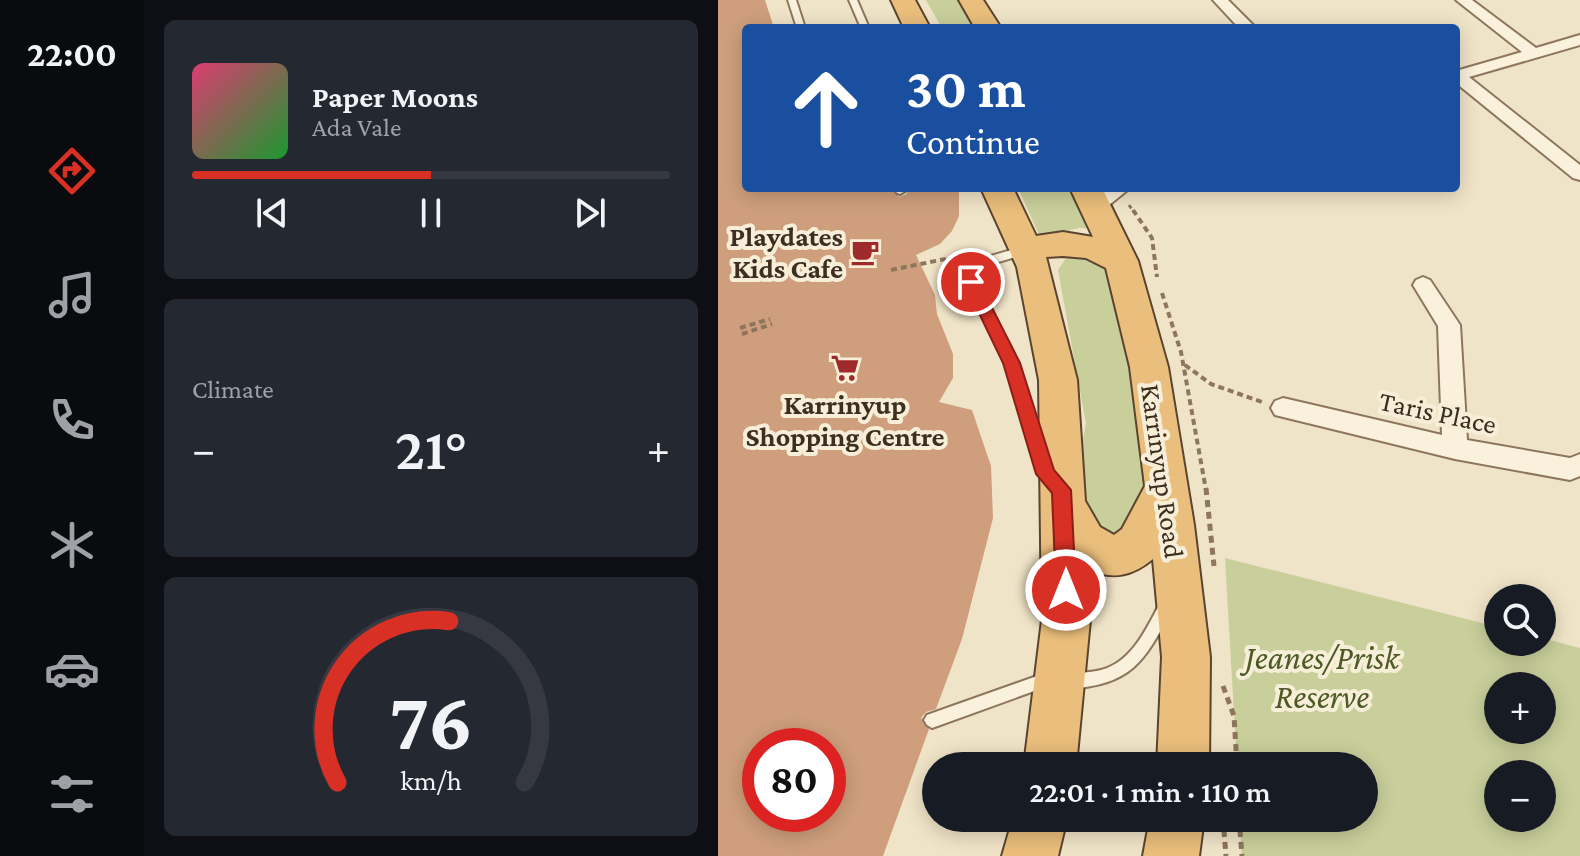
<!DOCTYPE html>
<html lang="en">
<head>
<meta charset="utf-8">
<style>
	:root { --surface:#171b24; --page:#242831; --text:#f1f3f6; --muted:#9ea1a6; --line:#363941; --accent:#d93025 }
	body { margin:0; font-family:"Crimson Pro",serif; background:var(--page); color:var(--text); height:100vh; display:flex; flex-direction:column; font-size:30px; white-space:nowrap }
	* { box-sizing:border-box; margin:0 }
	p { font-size:26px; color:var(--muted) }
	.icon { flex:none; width:44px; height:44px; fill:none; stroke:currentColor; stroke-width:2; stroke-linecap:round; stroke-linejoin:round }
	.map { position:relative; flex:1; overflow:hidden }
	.sheet { display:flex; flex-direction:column; gap:20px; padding:20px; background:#0d0f14; width:574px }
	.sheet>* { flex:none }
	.guide { position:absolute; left:24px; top:24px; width:718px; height:168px; border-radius:8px; box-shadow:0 4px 20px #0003; background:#1a4fa0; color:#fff; overflow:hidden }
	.tools { position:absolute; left:766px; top:584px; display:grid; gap:16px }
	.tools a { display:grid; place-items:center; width:72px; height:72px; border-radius:50%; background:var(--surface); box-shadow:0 4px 20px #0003; font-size:40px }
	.speed { position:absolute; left:24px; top:728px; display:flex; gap:16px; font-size:40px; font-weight:700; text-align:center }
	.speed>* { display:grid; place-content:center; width:104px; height:104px; border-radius:50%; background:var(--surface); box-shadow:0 4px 20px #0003; line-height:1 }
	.speed .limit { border:12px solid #d22; background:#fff; color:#111 }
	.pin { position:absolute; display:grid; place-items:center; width:68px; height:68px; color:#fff; margin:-34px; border:4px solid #fff; border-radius:50%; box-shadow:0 2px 8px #0007 }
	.me { position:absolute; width:88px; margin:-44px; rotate:0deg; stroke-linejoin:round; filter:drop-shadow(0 0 6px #0008) }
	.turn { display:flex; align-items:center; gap:28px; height:168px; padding:0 32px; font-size:36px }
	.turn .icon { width:104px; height:104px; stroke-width:2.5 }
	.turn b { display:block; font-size:56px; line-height:68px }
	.big { font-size:60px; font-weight:600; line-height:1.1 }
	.sheet .card { flex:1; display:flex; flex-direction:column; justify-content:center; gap:12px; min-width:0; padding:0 28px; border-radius:12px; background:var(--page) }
	.sheet .dial { align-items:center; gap:0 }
	.dial svg { height:208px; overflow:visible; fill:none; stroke:var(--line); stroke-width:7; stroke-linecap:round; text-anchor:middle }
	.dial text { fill:var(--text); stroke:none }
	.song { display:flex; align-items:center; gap:24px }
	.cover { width:96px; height:96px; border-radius:12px; background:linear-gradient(135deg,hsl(340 70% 55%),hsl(130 70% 35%)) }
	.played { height:8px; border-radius:4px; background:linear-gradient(90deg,var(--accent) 50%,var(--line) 50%) }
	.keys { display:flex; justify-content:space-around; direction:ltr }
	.heat { display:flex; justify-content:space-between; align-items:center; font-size:44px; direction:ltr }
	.trip { position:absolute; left:204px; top:752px; width:456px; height:80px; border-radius:40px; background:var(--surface); box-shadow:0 4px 20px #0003; font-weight:600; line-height:80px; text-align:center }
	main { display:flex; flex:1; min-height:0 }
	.tab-bar { display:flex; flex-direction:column; width:144px; justify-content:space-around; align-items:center; background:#090b0e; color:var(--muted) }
	.tab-bar .icon { width:56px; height:56px }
	.tab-bar .on { color:var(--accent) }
	.tab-bar b { font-size:36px; color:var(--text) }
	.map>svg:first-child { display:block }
</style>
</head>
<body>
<main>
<nav class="tab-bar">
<b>22:00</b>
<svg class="icon on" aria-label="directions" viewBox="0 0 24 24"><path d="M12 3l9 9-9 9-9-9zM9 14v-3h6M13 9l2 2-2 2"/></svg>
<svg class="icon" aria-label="music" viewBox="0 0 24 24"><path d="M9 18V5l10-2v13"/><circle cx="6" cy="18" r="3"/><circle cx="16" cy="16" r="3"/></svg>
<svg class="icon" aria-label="phone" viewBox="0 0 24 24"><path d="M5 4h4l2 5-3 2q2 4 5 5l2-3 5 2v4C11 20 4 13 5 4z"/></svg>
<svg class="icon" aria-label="climate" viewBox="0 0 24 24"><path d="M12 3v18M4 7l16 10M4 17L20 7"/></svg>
<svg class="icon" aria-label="car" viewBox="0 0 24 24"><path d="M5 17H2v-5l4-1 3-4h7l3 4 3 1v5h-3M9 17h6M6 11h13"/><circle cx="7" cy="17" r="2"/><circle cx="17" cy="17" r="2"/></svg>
<svg class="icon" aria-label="filters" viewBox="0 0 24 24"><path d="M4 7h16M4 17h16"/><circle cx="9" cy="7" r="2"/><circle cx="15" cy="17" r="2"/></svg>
</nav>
<section class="sheet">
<div class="card">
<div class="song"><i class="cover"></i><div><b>Paper Moons</b><p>Ada Vale</p></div></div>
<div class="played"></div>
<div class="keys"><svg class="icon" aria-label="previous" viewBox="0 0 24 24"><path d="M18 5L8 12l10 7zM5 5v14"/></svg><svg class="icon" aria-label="pause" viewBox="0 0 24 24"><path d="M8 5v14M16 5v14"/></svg><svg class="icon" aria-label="next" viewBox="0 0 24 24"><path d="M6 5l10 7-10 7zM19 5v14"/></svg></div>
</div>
<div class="card"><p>Climate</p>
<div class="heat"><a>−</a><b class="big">21°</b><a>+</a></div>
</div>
<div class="card dial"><svg viewBox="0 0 100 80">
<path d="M14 69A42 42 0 1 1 86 69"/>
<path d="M14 69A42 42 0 0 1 57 7" stroke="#d93025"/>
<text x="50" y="56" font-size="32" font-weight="700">76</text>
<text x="50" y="72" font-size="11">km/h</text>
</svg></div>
</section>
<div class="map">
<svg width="862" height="856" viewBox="0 0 862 856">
	<rect width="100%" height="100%" fill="#f0e4c8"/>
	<path fill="#c9cf9b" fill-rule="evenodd" d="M208,0H244L256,28H224Z
		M300,188H355L378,229L361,228L322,237Z
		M369,248L397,273L433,487L413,530L387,536L370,522L363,448L368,424L340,270L351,253Z
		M507,558L780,627V642H824V638L862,648V856H524L521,818H646V766H519ZM780,686H824V730H780ZM780,774H824V818H780Z"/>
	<path fill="#cf9f7d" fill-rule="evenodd" d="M0,0H47L56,28H28V188H173L181,197L189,194V188H241V216L234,231L222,244L198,255L217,295L219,314L235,354V378L221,402L254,410L273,466L275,518L244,639L218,709L208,712L203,718L211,729L165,856H0ZM42,746H110V814H42Z"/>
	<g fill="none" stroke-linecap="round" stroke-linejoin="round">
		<defs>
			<path id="service" d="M70,0H78L87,28H79Z
				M131,0H139L151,28H143Z
				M176,188H186L187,191L182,194L179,193Z
				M307,246L311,247V253L267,266L258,282L299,363L333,472L331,476L327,478L323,476L321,472L287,363L248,282L259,260Z
				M448,599L453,601L455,606L453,611C426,663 413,684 351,689L346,687L344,682L346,677C357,672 371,673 383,670C414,662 429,628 443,601Z
				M319,676H333L338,678L340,683L338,688L333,690H319L214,728L209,725L206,720L209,715Z"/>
			<path id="minor" d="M495,0H510L538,28H521Z
				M738,0H754L818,48L862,35V45L751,77L862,165V180L855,178L738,83V71L804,52Z
				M390,188H412L385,210H371L368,205Z
				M705,277L712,280L742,325L749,440L852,458L862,454V476L852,480L737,459L557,415L553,408L557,401L565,398L724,435L720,326L695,285L698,280Z"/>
			<path id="trunk" d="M173,0H197L212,28H186Z
				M241,0H265L283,28H257Z
				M263,188H295L318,236L345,232L375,237L352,188H384L420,261L450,367L476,525L492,657L491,766H439L444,657L435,559C414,576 396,580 371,570L372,620L358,766H306L324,620L321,380L299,267ZM345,256L368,258L388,268L412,367L427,486L404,529L396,535L382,527L367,501L359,380L328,257Z
				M295,818H349L340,856H284Z
				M432,818H486L481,856H425Z"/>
		</defs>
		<use href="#service" stroke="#8d765c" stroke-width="4"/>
		<use href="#minor" stroke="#8d765c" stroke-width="4"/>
		<use href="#trunk" stroke="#5b4430" stroke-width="4"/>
		<path stroke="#8d765c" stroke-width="3" stroke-dasharray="4 3" stroke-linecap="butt" d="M411,205L416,212"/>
		<path stroke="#8d765c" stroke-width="4" stroke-dasharray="6 4" stroke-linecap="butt" d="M415,210L434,238L439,277
			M173,270L247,255
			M444,293L463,352L488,490
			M22,328L52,319
			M24,334L54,324
			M467,365L493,384L544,402"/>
		<path stroke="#8d765c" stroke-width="5" stroke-dasharray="7 5" stroke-linecap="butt" d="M488,488L496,566
			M505,686L516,716L519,766
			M505,818L508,856
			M521,818L524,856"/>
		<use href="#service" fill="#faf1dc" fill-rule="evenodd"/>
		<use href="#minor" fill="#faf1dc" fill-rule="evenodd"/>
		<use href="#trunk" fill="#eabe7c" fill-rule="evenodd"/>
	</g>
	<path fill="#d93025" stroke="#8d1f18" stroke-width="2" d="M253,277L261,282L302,363L336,470L353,490L358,590L355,597L348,600L341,597L338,590L334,493L318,474L285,363L246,282Z"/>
	<defs>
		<symbol id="cafe-bare" viewBox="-9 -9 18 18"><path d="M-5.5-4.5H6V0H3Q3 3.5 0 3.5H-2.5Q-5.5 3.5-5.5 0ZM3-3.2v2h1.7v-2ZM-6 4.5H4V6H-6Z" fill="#9e2a2b" stroke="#f7eed8" stroke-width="2.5" paint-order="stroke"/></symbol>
		<symbol id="supermarket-bare" viewBox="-9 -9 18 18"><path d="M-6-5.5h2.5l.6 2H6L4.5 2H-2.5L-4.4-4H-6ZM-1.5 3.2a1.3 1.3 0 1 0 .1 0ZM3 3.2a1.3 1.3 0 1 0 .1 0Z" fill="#9e2a2b" stroke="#f7eed8" stroke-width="2.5" paint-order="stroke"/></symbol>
	</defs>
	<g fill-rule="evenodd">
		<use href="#cafe-bare" x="127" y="232" width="40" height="40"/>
		<use href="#supermarket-bare" x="107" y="348" width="40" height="40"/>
	</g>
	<g text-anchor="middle" stroke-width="8" stroke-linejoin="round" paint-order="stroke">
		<g font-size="28" font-weight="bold" fill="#3d2e20" stroke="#f7eed8" text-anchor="end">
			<text x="125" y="246">Playdates<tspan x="125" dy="32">Kids Cafe</tspan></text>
			<text x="127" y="414" text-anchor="middle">Karrinyup<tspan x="127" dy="32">Shopping Centre</tspan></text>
		</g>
		<g font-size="28" fill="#3d2e20" stroke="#f7eed8">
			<text transform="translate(720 412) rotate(12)" y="10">Taris Place</text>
			<text transform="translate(445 471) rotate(82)" y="10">Karrinyup Road</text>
		</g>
		<g font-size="34" font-style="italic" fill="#4d5a26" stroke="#f7eed8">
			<text x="604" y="669">Jeanes/Prisk<tspan x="604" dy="39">Reserve</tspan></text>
		</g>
	</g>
</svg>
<div class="tools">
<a><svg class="icon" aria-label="search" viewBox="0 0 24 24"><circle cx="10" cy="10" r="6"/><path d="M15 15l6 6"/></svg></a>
<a>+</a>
<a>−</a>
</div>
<div class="speed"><div class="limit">80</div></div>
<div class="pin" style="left:253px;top:282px;background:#d93025"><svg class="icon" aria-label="arrive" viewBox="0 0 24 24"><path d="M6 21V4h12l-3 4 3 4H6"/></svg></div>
<svg class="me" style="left:348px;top:590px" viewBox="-20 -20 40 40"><circle r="17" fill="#d93025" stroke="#fff" stroke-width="3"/><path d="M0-11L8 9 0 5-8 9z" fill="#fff"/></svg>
<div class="trip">22:01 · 1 min · 110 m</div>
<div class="guide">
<div class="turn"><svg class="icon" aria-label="ahead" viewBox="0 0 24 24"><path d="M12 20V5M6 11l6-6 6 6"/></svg><div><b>30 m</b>Continue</div></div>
</div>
</div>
</main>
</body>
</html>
